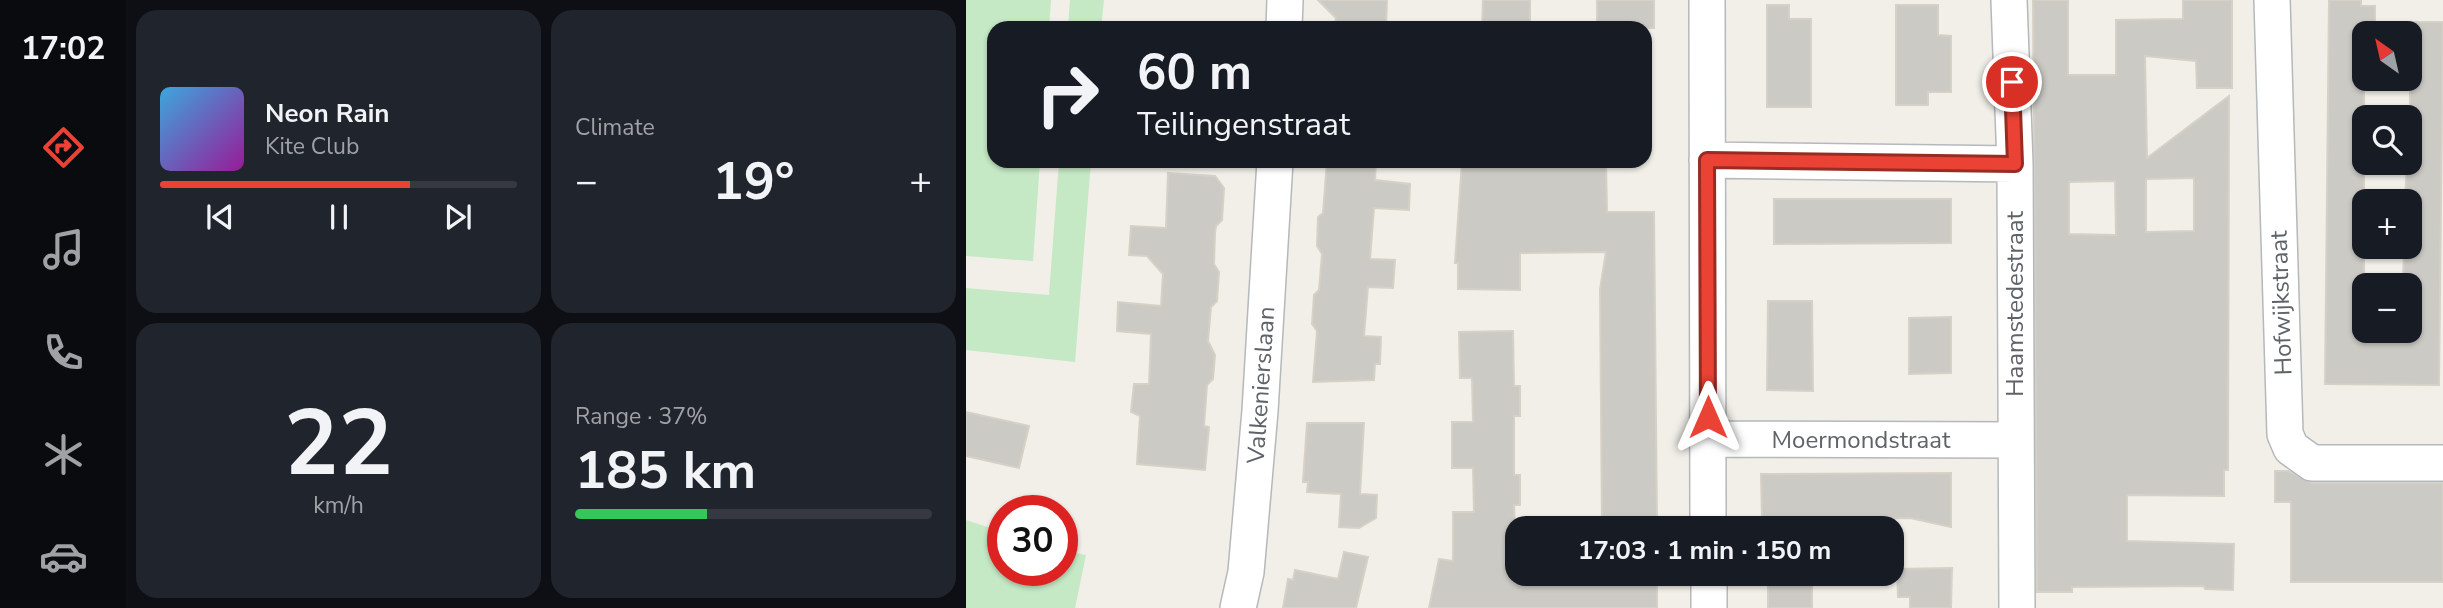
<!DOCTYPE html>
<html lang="en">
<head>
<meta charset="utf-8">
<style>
	:root { --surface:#171b24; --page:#20242c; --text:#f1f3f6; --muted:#9ea1a6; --line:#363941; --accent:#ea4335 }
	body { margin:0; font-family:"Nunito Sans",sans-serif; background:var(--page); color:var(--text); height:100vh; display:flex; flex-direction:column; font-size:26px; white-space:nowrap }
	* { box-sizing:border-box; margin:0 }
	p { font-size:23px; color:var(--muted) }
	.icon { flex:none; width:38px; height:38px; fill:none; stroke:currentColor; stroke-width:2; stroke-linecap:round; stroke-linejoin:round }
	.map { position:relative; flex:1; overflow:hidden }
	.panel { display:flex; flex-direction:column; gap:10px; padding:10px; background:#0d0f14; width:840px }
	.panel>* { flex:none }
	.hud { position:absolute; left:21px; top:21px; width:665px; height:147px; border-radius:21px; box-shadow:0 2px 5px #0004; background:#171b24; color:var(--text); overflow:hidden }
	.needle { width:46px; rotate:326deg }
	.fabs { position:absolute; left:1386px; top:21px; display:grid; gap:14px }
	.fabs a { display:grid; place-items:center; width:70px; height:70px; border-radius:14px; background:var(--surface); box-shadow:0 2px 5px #0004; font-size:35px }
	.speed { position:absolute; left:21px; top:495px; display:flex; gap:14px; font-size:35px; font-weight:700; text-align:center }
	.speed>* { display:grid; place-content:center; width:91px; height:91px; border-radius:50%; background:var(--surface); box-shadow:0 2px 5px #0004; line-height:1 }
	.speed .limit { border:10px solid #d22; background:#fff; color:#111 }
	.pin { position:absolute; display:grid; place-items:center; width:60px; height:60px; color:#fff; margin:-30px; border:4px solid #fff; border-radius:50%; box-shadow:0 2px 7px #0007 }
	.me { position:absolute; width:77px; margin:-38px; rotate:0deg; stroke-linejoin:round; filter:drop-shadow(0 0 5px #0008) }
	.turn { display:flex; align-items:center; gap:24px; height:147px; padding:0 35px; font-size:32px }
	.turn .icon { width:91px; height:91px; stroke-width:2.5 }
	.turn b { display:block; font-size:49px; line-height:60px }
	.big { font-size:52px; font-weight:700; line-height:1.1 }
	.panel .widget { flex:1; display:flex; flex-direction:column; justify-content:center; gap:10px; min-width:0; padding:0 24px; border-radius:21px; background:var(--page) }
	.panel .dial { align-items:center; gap:0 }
	.dial b { font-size:91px; line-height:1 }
	.song { display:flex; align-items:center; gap:21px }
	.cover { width:84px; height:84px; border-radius:10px; background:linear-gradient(135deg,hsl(200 70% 55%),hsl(300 70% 35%)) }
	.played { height:7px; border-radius:4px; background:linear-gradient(90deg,var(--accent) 70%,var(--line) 70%) }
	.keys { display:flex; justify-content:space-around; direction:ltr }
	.heat { display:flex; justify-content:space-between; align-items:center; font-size:38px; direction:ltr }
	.charge { height:10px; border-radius:5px; background:linear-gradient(90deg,#34c759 37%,var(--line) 0) }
	.panel .tiles { flex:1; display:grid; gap:10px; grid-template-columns:repeat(2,1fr) }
	.trip { position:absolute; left:539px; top:516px; width:399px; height:70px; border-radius:21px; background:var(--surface); box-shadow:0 2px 5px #0004; font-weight:700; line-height:70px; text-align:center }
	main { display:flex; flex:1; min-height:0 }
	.menu { display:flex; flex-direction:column; width:126px; justify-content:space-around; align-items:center; background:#090b0e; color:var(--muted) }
	.menu .icon { width:49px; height:49px }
	.menu .on { color:var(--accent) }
	.menu b { font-size:32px; color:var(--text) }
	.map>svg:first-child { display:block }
</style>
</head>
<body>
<main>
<nav class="menu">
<b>17:02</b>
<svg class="icon on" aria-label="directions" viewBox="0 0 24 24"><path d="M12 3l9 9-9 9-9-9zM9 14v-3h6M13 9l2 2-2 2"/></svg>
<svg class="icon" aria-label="music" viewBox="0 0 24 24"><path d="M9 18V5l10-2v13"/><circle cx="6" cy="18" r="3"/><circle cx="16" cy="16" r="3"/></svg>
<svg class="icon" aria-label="phone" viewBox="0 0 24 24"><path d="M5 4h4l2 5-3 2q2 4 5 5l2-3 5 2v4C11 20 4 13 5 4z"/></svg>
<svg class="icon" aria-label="climate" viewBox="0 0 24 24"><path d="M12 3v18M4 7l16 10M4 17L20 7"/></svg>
<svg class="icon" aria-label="car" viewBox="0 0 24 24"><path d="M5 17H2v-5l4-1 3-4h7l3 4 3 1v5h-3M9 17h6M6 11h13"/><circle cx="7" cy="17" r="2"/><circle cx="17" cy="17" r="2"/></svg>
</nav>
<section class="panel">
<div class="tiles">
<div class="widget">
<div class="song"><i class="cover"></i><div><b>Neon Rain</b><p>Kite Club</p></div></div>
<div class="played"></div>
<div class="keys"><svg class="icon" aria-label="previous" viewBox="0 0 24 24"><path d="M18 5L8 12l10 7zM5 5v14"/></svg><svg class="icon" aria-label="pause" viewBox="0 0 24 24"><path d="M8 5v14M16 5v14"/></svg><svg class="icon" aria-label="next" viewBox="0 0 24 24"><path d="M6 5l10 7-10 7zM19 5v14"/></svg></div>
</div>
<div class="widget"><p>Climate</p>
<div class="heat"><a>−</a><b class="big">19°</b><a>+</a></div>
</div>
<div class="widget dial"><b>22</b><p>km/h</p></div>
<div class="widget"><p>Range · 37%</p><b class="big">185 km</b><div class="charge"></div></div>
</div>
</section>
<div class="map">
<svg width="1477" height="608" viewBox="0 0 1477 608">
	<rect width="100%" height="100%" fill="#f1efe8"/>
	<path fill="#c5e8c5" d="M0,0H85L83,28H28V161H74L67,261L0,256Z
		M104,0H138L135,28H102Z
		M93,161H125L109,362L0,350V288L83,295Z
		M0,520L37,532V570H96V550L120,555L109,608H0Z"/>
	<path fill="#cccac5" stroke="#d6d1c6" stroke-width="2" fill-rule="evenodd" d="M352,0H421L420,28L369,24L370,18Z
		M517,0H564V28H516Z
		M631,0H688V28H631Z
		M1067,0H1102V75H1150V20L1217,19V0H1266V88H1231L1230,61L1179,56L1181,158L1263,96L1262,470H1258V496L1161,495V541L1268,544L1267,590L1239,589L1238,586L1106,587V592H1071ZM1228,178V231L1180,232V179ZM1149,181L1150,235L1103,234V182Z
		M1363,0H1395V6H1409V33H1398V331H1444V285H1437L1438,247H1444V201H1439L1441,163H1444V22H1477L1473,385L1359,384Z
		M801,5H823V19H845V107H801Z
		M930,5H972V35L985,36V92H962V105H930Z
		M361,161H410L409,180L444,184L443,210L408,208L404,259L429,260L427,288L402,287L398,336L415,337L414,364H409L408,380L347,382L351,331L346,324L348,295L353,290L356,254L351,246L352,217L357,213Z
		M496,161H640L641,212H688L691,528H636L634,289L640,252L554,253V290L492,289V263H489Z
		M202,173L249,176L258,188L256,220L250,226L249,233L248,264L253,272L251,301L245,307L242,341L249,355L247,379L241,385L238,426L243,427L239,470L171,464L174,416L165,412L168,384H183L185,334L151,331L152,302L195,306L197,274L181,256L163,255L165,226L200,228Z
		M808,199H985V243L808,244Z
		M802,301H846L847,391L801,390Z
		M985,317V373L943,374V318Z
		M547,331L548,386H554V416H548V475H554V505H548L551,574H555V580L691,579V608H463L473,559L487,561V512H508L507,468H486V422H507L506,378H494L493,332Z
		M0,412L63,426L53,468L0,456Z
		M341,423H398L394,494L411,495L410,518L393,528L373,527L375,494L341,492L342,482H337Z
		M1309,471H1322L1346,483H1477V582H1325V502H1309Z
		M985,473V527L944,518L796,519L795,474Z
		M378,552L402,557L390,608H317L322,579L327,580L329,570L372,579Z
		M986,568L985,608H944V597H932L931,569Z
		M802,583H846V608H802Z"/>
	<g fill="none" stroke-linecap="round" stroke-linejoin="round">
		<defs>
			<path id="minor" d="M741,0L742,528
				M1043,0L1049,164L1051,608
				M1306,0L1319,434L1325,448L1346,463H1477
				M318,28L319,0
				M741,160L1049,164
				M741,439L1049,440
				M743,574V608
				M272,608L280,572L294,411L309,161"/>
		</defs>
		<use href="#minor" stroke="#b5b8bc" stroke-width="38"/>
		<use href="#minor" stroke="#fff" stroke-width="35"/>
	</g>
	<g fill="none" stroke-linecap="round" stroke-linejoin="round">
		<defs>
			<path id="route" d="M742,417L741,160L1049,164L1046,82"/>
		</defs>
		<use href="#route" stroke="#982c22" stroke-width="18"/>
		<use href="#route" stroke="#ea4335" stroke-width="12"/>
	</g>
	<g text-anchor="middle" stroke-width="5" stroke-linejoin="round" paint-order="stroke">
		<g font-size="24" fill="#5f6368" stroke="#fff">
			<text transform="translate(1315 303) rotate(-92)" y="8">Hofwijkstraat</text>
			<text transform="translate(1049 304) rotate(-90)" y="8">Haamstedestraat</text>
			<text transform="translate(295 385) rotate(-86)" y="8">Valkenierslaan</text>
			<text x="895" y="448">Moermondstraat</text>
		</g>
	</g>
</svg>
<div class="fabs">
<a><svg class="needle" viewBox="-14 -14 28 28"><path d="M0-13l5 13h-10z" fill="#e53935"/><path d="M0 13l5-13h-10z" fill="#9ea1a6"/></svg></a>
<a><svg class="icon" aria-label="search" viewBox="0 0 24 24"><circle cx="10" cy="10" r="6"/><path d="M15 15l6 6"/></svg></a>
<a>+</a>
<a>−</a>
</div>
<div class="speed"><div class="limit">30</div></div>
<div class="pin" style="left:1046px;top:82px;background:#d93025"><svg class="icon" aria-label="arrive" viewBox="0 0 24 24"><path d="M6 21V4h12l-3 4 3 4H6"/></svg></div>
<svg class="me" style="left:742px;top:417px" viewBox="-20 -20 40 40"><path d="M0-17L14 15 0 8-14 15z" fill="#ea4335" stroke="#fff" stroke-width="4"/></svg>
<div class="trip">17:03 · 1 min · 150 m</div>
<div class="hud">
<div class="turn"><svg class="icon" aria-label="right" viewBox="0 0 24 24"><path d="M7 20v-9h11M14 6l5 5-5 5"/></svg><div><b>60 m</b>Teilingenstraat</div></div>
</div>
</div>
</main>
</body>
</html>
